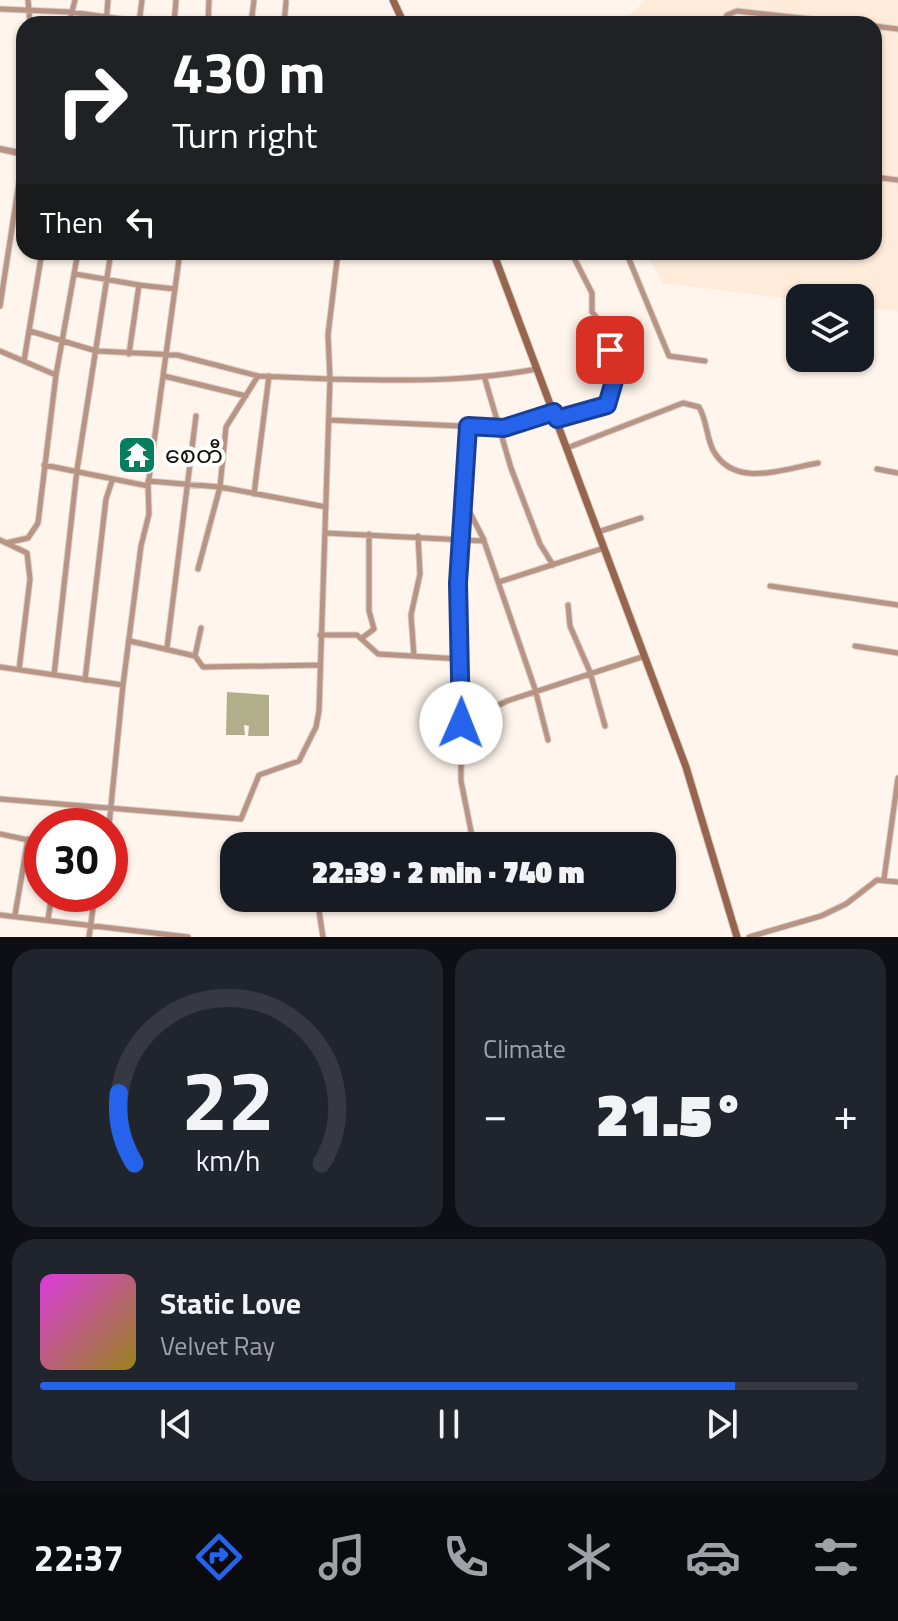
<!DOCTYPE html>
<html lang="en">
<head>
<meta charset="utf-8">
<style>
	:root { --surface:#171b24; --page:#20242c; --text:#f1f3f6; --muted:#9ea1a6; --line:#363941; --accent:#2563eb }
	body { margin:0; font-family:"Titillium Web","Noto Sans Myanmar",sans-serif; background:var(--page); color:var(--text); height:100vh; display:flex; flex-direction:column; font-size:30px; white-space:nowrap }
	* { box-sizing:border-box; margin:0 }
	p { font-size:26px; color:var(--muted) }
	.icon { flex:none; width:44px; height:44px; fill:none; stroke:currentColor; stroke-width:2; stroke-linecap:round; stroke-linejoin:round }
	.map { position:relative; height:937px; overflow:hidden }
	.drawer { display:flex; flex-direction:column; gap:12px; padding:12px; background:#0d0f14; flex:1 }
	.drawer>* { flex:none }
	.hud { position:absolute; left:16px; top:16px; width:866px; height:244px; border-radius:24px; box-shadow:0 2px 6px #0004; background:#202124; color:#fff; overflow:hidden }
	.buttons { position:absolute; left:786px; top:284px; display:grid; gap:16px }
	.buttons a { display:grid; place-items:center; width:88px; height:88px; border-radius:16px; background:var(--surface); box-shadow:0 2px 6px #0004; font-size:40px }
	.speed { position:absolute; left:24px; top:808px; display:flex; gap:16px; font-size:40px; font-weight:700; text-align:center }
	.speed>* { display:grid; place-content:center; width:104px; height:104px; border-radius:50%; background:var(--surface); box-shadow:0 2px 6px #0004; line-height:1 }
	.speed .limit { border:12px solid #d22; background:#fff; color:#111 }
	.pin { position:absolute; display:grid; place-items:center; width:68px; height:68px; color:#fff; margin:-34px; border-radius:16px; box-shadow:0 4px 12px #0006 }
	.me { position:absolute; width:88px; margin:-44px; rotate:1deg; stroke-linejoin:round; filter:drop-shadow(0 0 6px #0008) }
	.turn { display:flex; align-items:center; gap:28px; height:168px; padding:0 24px; font-size:36px }
	.turn .icon { width:104px; height:104px; stroke-width:2.5 }
	.turn b { display:block; font-size:56px; line-height:68px }
	.then { display:flex; align-items:center; height:76px; padding:0 24px; background:#0003; gap:16px; font-size:30px }
	.big { font-size:60px; font-weight:800; line-height:1.1 }
	.drawer .card { flex:1; display:flex; flex-direction:column; justify-content:center; gap:12px; min-width:0; padding:0 28px; border-radius:24px; background:var(--page) }
	.drawer .dial { align-items:center; gap:0 }
	.dial svg { height:208px; overflow:visible; fill:none; stroke:var(--line); stroke-width:7; stroke-linecap:round; text-anchor:middle }
	.dial text { fill:var(--text); stroke:none }
	.song { display:flex; align-items:center; gap:24px }
	.cover { width:96px; height:96px; border-radius:12px; background:linear-gradient(135deg,hsl(300 70% 55%),hsl(50 70% 35%)) }
	.played { height:8px; border-radius:4px; background:linear-gradient(90deg,var(--accent) 85%,var(--line) 85%) }
	.keys { display:flex; justify-content:space-around; direction:ltr }
	.heat { display:flex; justify-content:space-between; align-items:center; font-size:44px; direction:ltr }
	.drawer .tiles { flex:1; display:grid; gap:12px; grid-template-columns:1fr 1fr }
	.card:last-child { grid-column:span 2 }
	.trip { position:absolute; left:220px; top:832px; width:456px; height:80px; border-radius:24px; background:var(--surface); box-shadow:0 2px 6px #0004; font-weight:800; line-height:80px; text-align:center }
	.tabs { display:flex; height:128px; justify-content:space-around; align-items:center; background:#090b0e; color:var(--muted) }
	.tabs .icon { width:56px; height:56px }
	.tabs .active { color:var(--accent) }
	.tabs b { font-size:36px; color:var(--text) }
	.map>svg:first-child { display:block }
</style>
</head>
<body>
<div class="map">
<svg width="898" height="937" viewBox="0 0 898 937">
	<rect width="100%" height="100%" fill="#fff5ec"/>
	<path fill="#feebda" d="M645,0H898V312L860,307V298L800,300L663,283L645,252H874V24H621Z"/>
	<path fill="#b0ae8b" d="M227,692L269,695V736H248L249,726L244,725L245,735H226Z"/>
	<g fill="none" stroke-linecap="round" stroke-linejoin="round">
		<defs>
			<path id="minor" d="M28,0L30,24
				M0,9L71,12L156,24
				M139,23L142,0
				M69,24L75,0
				M106,24L108,0
				M174,24L176,0
				M208,24L209,0
				M251,24L254,0
				M284,24L286,2
				M723,24L727,15L737,11L857,24
				M874,26L898,29
				M874,177L898,180
				M338,252L328,335L330,379C401,381 467,382 537,369
				M626,252L669,356L705,361
				M75,274L139,285
				M0,306L24,150
				M0,351L56,375
				M129,354L139,285L175,289
				M24,361L42,252
				M164,376L246,396
				M485,379L511,468L540,544L553,565
				M557,419L607,405L619,364L603,325L592,312V293L571,252
				M329,420L504,428L553,413
				M567,448L683,403L699,407C707,420 706,436 713,450C734,489 782,469 818,463
				M44,465L148,486
				M877,469L898,473
				M148,481L220,487L326,507
				M254,494L269,376
				M465,503L484,540
				M598,532L641,518
				M325,533L484,541L535,689L548,740
				M0,540L27,553L30,579L19,670
				M6,543L28,538L38,523L56,375L78,252
				M198,569L220,487L226,427L258,376
				M499,582L604,548
				M770,586L898,605
				M568,605L570,626L590,672L605,726
				M201,628L195,656L203,667L320,665
				M320,635H357L378,654L461,659L458,583L468,426
				M362,638L374,629L369,611V534
				M130,641L195,656
				M855,646L898,653
				M167,648L196,416
				M414,656L411,615L420,574L418,536
				M461,659V781L474,846
				M0,667L123,685
				M54,675L77,470L111,252
				M85,680L106,499L112,481
				M461,743L482,713L507,701L645,656
				M0,799L241,819L259,775L299,761L316,727L319,711L330,379L258,376L177,355L96,351L30,331
				M109,826L123,685L141,546L149,514L148,486L180,252
				M0,834L42,843
				M884,879L898,778
				M317,898L323,937
				M0,915L188,937
				M15,915L28,839
				M48,919L52,894
				M89,937L95,894
				M749,937L821,916L846,904L877,880L898,882"/>
			<path id="tertiary" d="M0,149L24,154"/>
			<path id="secondary" d="M393,0L404,24
				M493,252L686,767L737,937"/>
		</defs>
		<use href="#minor" stroke="#d9d0c8" stroke-width="7"/>
		<use href="#tertiary" stroke="#d9d0c8" stroke-width="8"/>
		<use href="#secondary" stroke="#d9d0c8" stroke-width="9"/>
		<use href="#minor" stroke="#b89485" stroke-width="5"/>
		<use href="#tertiary" stroke="#b89485" stroke-width="6"/>
		<use href="#secondary" stroke="#97644e" stroke-width="7"/>
	</g>
	<g fill="none" stroke-linecap="round" stroke-linejoin="round">
		<defs>
			<path id="route" d="M461,723L458,583L468,426L504,428L554,412L557,419L607,405L619,364L610,350"/>
		</defs>
		<use href="#route" stroke="#184099" stroke-width="20"/>
		<use href="#route" stroke="#2563eb" stroke-width="14"/>
	</g>
	<defs>
		<symbol id="temple-square" viewBox="-11 -11 22 22"><rect x="-9" y="-9" width="18" height="18" rx="4" fill="#047e5c" stroke="#fff"/><path d="M0-6L5-2H3V0L6.5 2.5H4V6H1.5V3h-3V6H-4V2.5H-6.5L-3 0V-2H-5Z" fill="#fff"/></symbol>
	</defs>
	<g fill-rule="evenodd">
		<use href="#temple-square" x="115" y="433" width="44" height="44"/>
	</g>
	<g text-anchor="middle" stroke-width="8" stroke-linejoin="round" paint-order="stroke">
		<g font-size="24" fill="#14100c" stroke="#fff" text-anchor="start">
			<text x="165" y="463">စေတီ</text>
		</g>
	</g>
</svg>
<div class="buttons">
<a><svg class="icon" aria-label="layers" viewBox="0 0 24 24"><path d="M12 4l9 5-9 5-9-5zM3 14l9 5 9-5"/></svg></a>
</div>
<div class="speed"><div class="limit">30</div></div>
<div class="pin" style="left:610px;top:350px;background:#d93025"><svg class="icon" aria-label="arrive" viewBox="0 0 24 24"><path d="M6 21V4h12l-3 4 3 4H6"/></svg></div>
<svg class="me" style="left:461px;top:723px" viewBox="-20 -20 40 40"><circle r="19" fill="#fff"/><path d="M0-13L10 11 0 6-10 11z" fill="#2563eb"/></svg>
<div class="trip">22:39 · 2 min · 740 m</div>
<div class="hud">
<div class="turn"><svg class="icon" aria-label="right" viewBox="0 0 24 24"><path d="M7 20v-9h11M14 6l5 5-5 5"/></svg><div><b>430 m</b>Turn right</div></div>
<div class="then">Then<svg class="icon" aria-label="left" viewBox="0 0 24 24"><path d="M17 20v-9H6M10 6l-5 5 5 5"/></svg></div>
</div>
</div>
<section class="drawer">
<div class="tiles">
<div class="card dial"><svg viewBox="0 0 100 80">
<path d="M14 69A42 42 0 1 1 86 69"/>
<path d="M14 69A42 42 0 0 1 8 42" stroke="#2563eb"/>
<text x="50" y="56" font-size="32" font-weight="700">22</text>
<text x="50" y="72" font-size="11">km/h</text>
</svg></div>
<div class="card"><p>Climate</p>
<div class="heat"><a>−</a><b class="big">21.5°</b><a>+</a></div>
</div>
<div class="card">
<div class="song"><i class="cover"></i><div><b>Static Love</b><p>Velvet Ray</p></div></div>
<div class="played"></div>
<div class="keys"><svg class="icon" aria-label="previous" viewBox="0 0 24 24"><path d="M18 5L8 12l10 7zM5 5v14"/></svg><svg class="icon" aria-label="pause" viewBox="0 0 24 24"><path d="M8 5v14M16 5v14"/></svg><svg class="icon" aria-label="next" viewBox="0 0 24 24"><path d="M6 5l10 7-10 7zM19 5v14"/></svg></div>
</div>
</div>
</section>
<nav class="tabs">
<b>22:37</b>
<svg class="icon active" aria-label="directions" viewBox="0 0 24 24"><path d="M12 3l9 9-9 9-9-9zM9 14v-3h6M13 9l2 2-2 2"/></svg>
<svg class="icon" aria-label="music" viewBox="0 0 24 24"><path d="M9 18V5l10-2v13"/><circle cx="6" cy="18" r="3"/><circle cx="16" cy="16" r="3"/></svg>
<svg class="icon" aria-label="phone" viewBox="0 0 24 24"><path d="M5 4h4l2 5-3 2q2 4 5 5l2-3 5 2v4C11 20 4 13 5 4z"/></svg>
<svg class="icon" aria-label="climate" viewBox="0 0 24 24"><path d="M12 3v18M4 7l16 10M4 17L20 7"/></svg>
<svg class="icon" aria-label="car" viewBox="0 0 24 24"><path d="M5 17H2v-5l4-1 3-4h7l3 4 3 1v5h-3M9 17h6M6 11h13"/><circle cx="7" cy="17" r="2"/><circle cx="17" cy="17" r="2"/></svg>
<svg class="icon" aria-label="filters" viewBox="0 0 24 24"><path d="M4 7h16M4 17h16"/><circle cx="9" cy="7" r="2"/><circle cx="15" cy="17" r="2"/></svg>
</nav>
</body>
</html>
